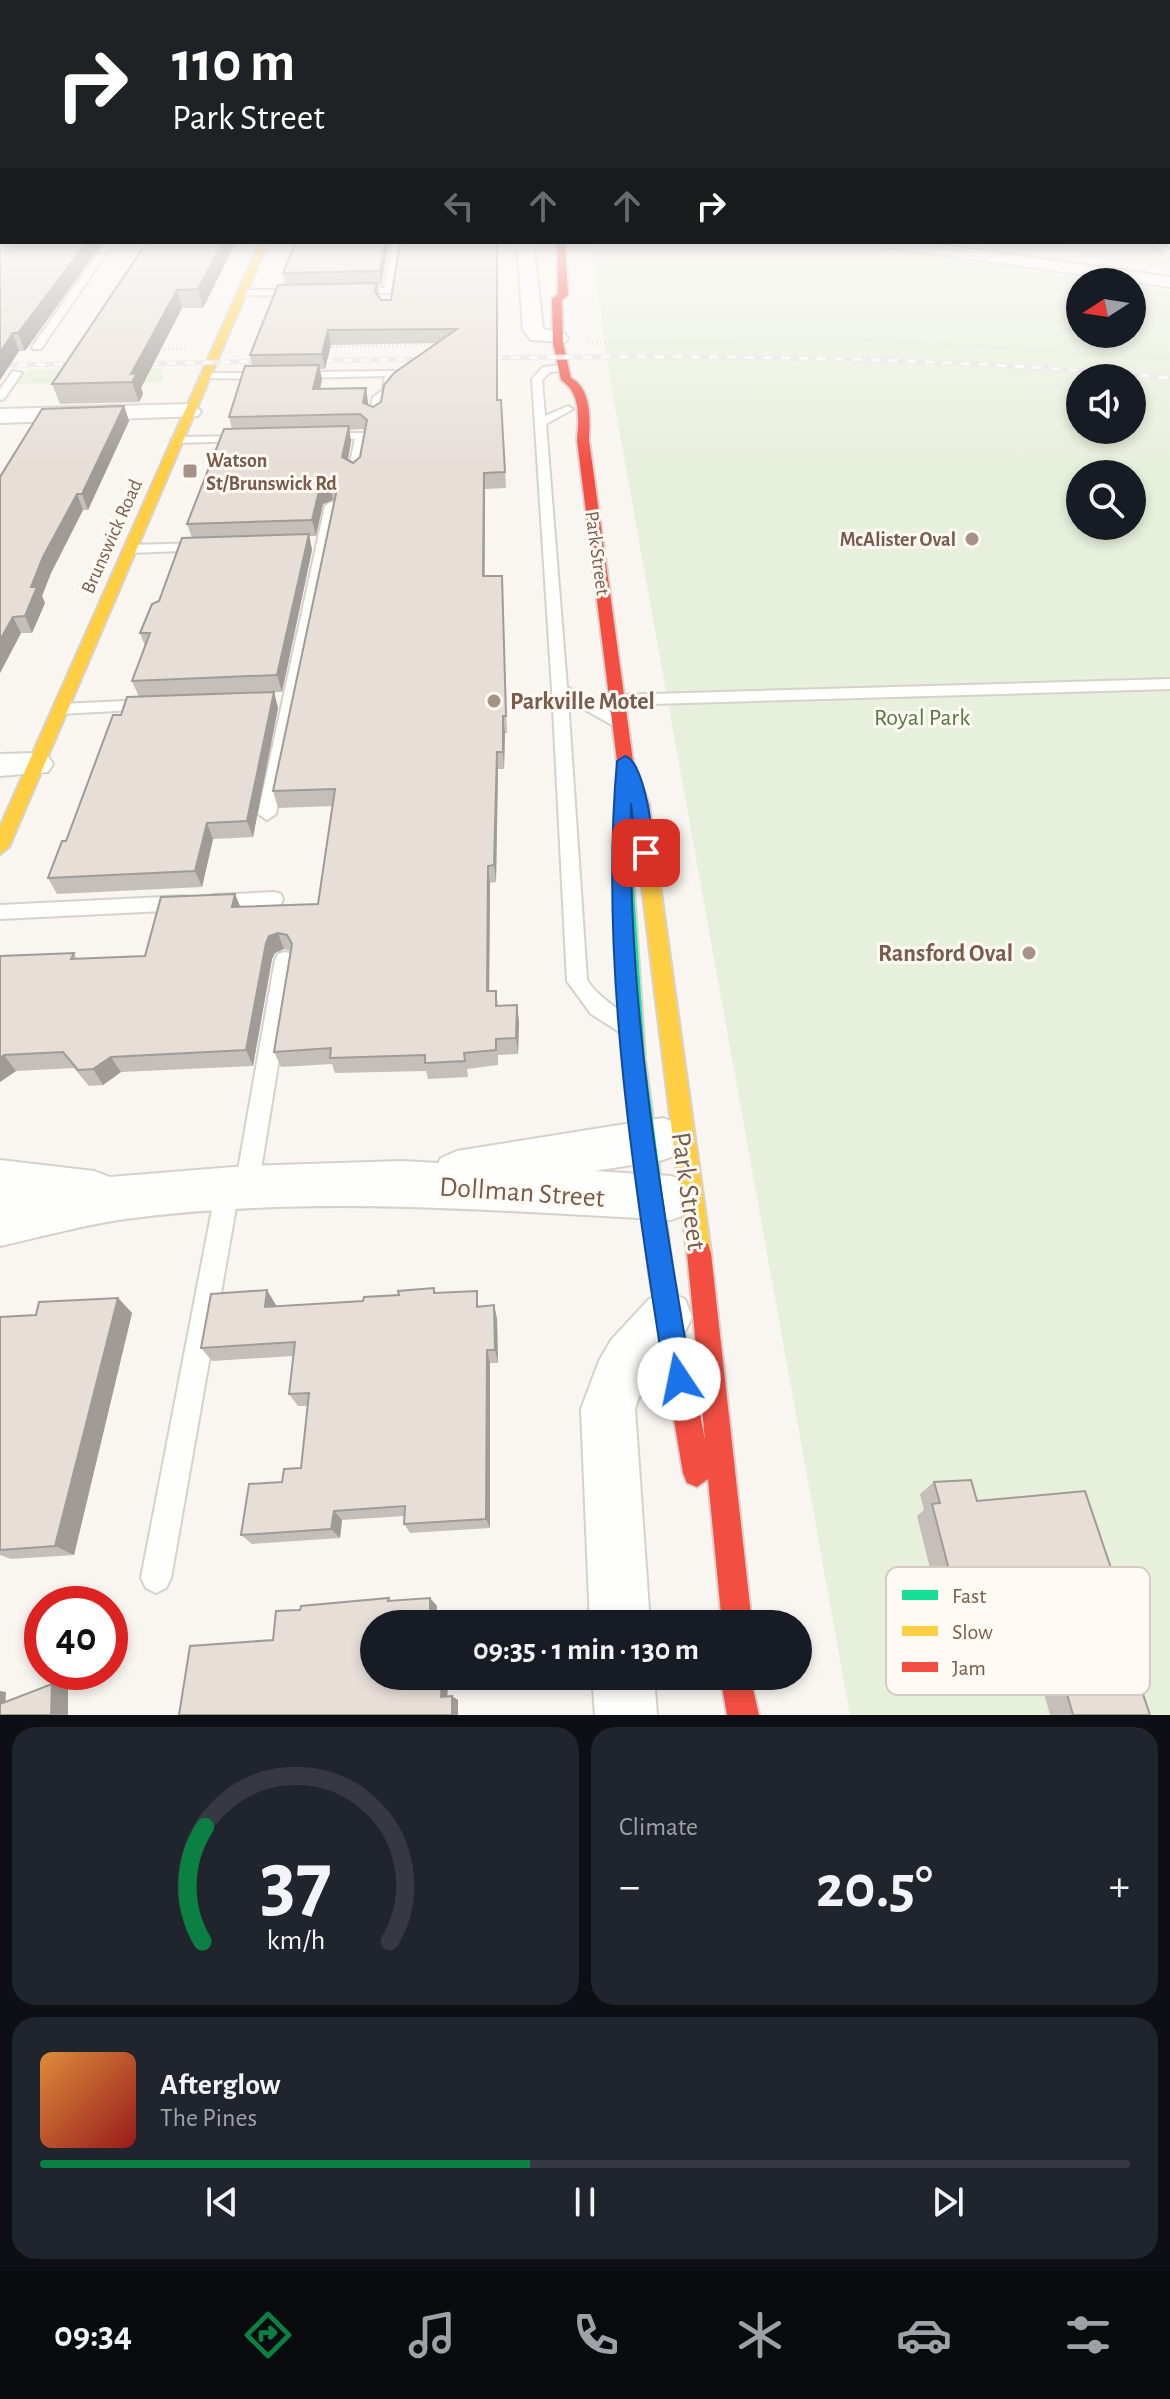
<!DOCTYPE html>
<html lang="en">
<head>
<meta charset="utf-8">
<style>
	:root { --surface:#171b24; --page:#20242c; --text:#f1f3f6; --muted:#9ea1a6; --line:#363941; --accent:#0b8043 }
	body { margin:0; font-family:"Alegreya Sans",sans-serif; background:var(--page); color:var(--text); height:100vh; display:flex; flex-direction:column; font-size:30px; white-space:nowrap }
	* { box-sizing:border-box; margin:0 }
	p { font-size:26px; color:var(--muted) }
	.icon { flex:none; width:44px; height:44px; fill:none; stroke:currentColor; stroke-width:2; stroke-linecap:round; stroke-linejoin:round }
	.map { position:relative; height:1715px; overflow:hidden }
	.side { display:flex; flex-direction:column; gap:12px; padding:12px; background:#0d0f14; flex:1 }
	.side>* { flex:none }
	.banner { position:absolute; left:0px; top:0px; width:1170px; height:244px; box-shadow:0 4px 12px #0003; background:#202124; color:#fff; overflow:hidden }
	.needle { width:52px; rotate:258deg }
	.fabs { position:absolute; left:1066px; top:268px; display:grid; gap:16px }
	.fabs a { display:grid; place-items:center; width:80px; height:80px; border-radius:50%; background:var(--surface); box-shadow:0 4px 12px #0003; font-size:40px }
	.speed { position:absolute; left:24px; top:1586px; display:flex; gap:16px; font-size:40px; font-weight:700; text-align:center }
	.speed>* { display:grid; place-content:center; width:104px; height:104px; border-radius:50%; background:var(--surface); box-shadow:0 4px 12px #0003; line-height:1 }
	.speed .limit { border:12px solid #d22; background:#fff; color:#111 }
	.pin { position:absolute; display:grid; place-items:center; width:68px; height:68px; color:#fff; margin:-34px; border-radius:16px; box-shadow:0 4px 12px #0006 }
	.me { position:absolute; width:88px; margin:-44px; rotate:349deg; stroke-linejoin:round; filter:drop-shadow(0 0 6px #0008) }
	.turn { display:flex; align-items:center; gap:28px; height:168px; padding:0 40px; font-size:36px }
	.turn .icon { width:104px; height:104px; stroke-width:2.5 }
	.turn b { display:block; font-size:56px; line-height:68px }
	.lanes { display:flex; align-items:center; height:76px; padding:0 40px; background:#0003; justify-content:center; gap:40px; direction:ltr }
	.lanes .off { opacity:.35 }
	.big { font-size:60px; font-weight:600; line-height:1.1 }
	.side .tile { flex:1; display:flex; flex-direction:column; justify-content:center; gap:12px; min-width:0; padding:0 28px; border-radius:24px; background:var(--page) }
	.side .dial { align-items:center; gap:0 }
	.dial svg { height:208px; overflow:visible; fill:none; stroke:var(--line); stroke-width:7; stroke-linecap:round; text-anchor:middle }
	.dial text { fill:var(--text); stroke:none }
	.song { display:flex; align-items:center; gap:24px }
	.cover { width:96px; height:96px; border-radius:12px; background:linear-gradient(135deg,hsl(30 70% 55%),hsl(0 70% 35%)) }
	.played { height:8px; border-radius:4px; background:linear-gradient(90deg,var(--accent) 45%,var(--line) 45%) }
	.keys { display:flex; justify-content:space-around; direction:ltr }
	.heat { display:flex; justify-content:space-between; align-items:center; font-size:44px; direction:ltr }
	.side .tiles { flex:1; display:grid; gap:12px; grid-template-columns:1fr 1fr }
	.tile:last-child { grid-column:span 2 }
	.trip { position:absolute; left:360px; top:1610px; width:452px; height:80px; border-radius:40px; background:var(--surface); box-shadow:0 4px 12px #0003; font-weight:600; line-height:80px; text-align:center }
	.tabs { display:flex; height:128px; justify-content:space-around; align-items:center; background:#090b0e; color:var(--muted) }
	.tabs .icon { width:56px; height:56px }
	.tabs .active { color:var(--accent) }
	.tabs b { font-size:36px; color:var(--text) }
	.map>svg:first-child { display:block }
</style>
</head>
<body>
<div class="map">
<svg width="1170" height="1715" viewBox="0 0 1170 1715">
	<rect width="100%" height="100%" fill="#f9f5f0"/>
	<path fill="#e7f0db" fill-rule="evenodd" d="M592,242H846L1106,282H1080V334H1132V285L1170,293V1715H850L608,368ZM1080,378H1132V430H1080ZM1080,474H1132V526H1080Z
		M1066,242H1144L1170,261V267L1084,257Z
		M162,368L160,372L164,376L161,382L17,384L27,370Z"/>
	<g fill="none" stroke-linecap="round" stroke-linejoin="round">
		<defs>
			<path id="lane" d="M106,242H114L41,349H33L32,347Z
				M392,242H400L391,293H353L356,288H384Z
				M1150,242H1159L1170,250V257Z
				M242,290H299L304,293L299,296L239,295Z
				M562,365L566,366V370L550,372L542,380L545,416L568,406L573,409L546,424L567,687L626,721L618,726L612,725L568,700L587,980C600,1001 630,1014 636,1027L633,1033L626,1036L591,1014L567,981L552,689L532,379L543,367Z
				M13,371L22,373L4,399L0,400V389Z
				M395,371L393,391L383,399L380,417L374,420L368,417L373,397L383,390L385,376L299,378L294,375L299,372Z
				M205,373H266L271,376L266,379L201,378L200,376Z
				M328,433H365L358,475L348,472L355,439L324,438L322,436Z
				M246,436L248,438L242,441L177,443L171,440L177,437Z
				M331,502L337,506L276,814L267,820L258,814L325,506Z
				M203,543L210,547L208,550L130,553L123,549L130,545Z
				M1170,679V689L618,705L610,700L618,695Z
				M148,700L154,701L156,705L154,709L60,714L52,709L60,704Z
				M274,892L281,894L283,899L281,904L274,906L213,909L206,907L204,902L206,897L213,895Z
				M184,896L191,898L193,903L191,908L184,910L0,919V905Z
				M285,952L292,954L295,960L258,1188L254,1196L246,1199L238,1196L171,1578L166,1588L156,1593L146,1588L141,1578L216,1189L220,1181L228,1178L236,1181L275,960L278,954Z"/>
			<path id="street" d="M517,242H533L543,329L565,334L568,338L565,342L531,340L523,330Z
				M878,242H922L1170,277V287L886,247Z
				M190,404L201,411L198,416L0,423V409Z
				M36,753L48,756L53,764L48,772L0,776V754Z
				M663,1118L679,1124L685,1139L679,1154L663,1160L594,1171L671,1176L687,1182L694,1198L687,1214L671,1220C490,1210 306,1195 125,1219C83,1225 41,1237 0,1246V1160L94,1171L110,1177L246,1166L401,1161L438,1163L441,1158L457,1151Z
				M667,1292L685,1299L692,1317C678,1352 645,1371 635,1409L650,1624H590L581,1409L599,1361L611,1340L649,1299Z
				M592,1676H654L657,1715H595Z"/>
			<path id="fast" d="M622,837L631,844L645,1059L673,1273L670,1282L661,1285L652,1282L649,1273L623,1059L613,844Z"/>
			<path id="slow" d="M260,242H268L9,847L0,854V827Z
				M648,856L657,863L711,1253L708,1262L699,1265L690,1262L687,1253L639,863Z"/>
			<path id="jam" d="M557,242H565L568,295L562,300L563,343L571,378C592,389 590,420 589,440L633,761L649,804L657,863L648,870L639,863L631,804L617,761L577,440C579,418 581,393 561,380L553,343L552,299L558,294Z
				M699,1241L708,1244L711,1253L752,1624H722L708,1479L697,1487L687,1483L683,1473L649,1273L652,1264L661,1261L670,1264L673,1273L705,1440L687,1253L690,1244Z
				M720,1676H750L759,1715H727Z"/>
		</defs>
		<use href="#lane" stroke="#d7d1cb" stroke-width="4"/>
		<use href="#street" stroke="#d7d1cb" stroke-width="4"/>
		<use href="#fast" stroke="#d9d2cb" stroke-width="4"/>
		<use href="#slow" stroke="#d9d2cb" stroke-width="4"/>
		<use href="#jam" stroke="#d9d2cb" stroke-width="4"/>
		<path stroke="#dcd5d0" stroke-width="3" stroke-dasharray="1 3" stroke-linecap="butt" d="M1108,242L1122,249
			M588,343L870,340L1170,359
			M324,347L438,344
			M156,349H186"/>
		<use href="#lane" fill="#fefefd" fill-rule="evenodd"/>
		<use href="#street" fill="#fefefd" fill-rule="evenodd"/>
		<use href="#fast" fill="#16e098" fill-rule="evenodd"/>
		<use href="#slow" fill="#ffcf43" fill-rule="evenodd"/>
		<use href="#jam" fill="#f24e42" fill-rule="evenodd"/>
		<defs>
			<path id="rail" d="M475,358C707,355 939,356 1170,378
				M307,361L435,359
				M131,364L275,361
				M0,365L87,364"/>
		</defs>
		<use href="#rail" stroke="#e6e3e7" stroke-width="5"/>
		<use href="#rail" stroke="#fffaf3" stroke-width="3" stroke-dasharray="9" stroke-linecap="butt"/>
	</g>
	<path fill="#c6bfb9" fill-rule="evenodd" d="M1168,226H1170V249L1160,242H1168Z
		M2,242H103L25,351H19L0,380Z
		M147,242H236L203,308H182L141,388L143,394L139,402L60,404L52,384Z
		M389,242L381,285H378L379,297L381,300H391L498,242V400H501L506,488L485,489V576H502L507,733H505L504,769H498L496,882L490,883L489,991H496L498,1006L519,1021L518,1054L498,1055V1065L467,1069L468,1077L428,1079L426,1071L335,1073L332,1064L281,1067L274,1052L291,951L284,949L275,953L272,959L253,1066L121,1072L103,1085L89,1086L74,1068L16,1071L0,1082V956L74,953L77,959L145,956L235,894L240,907L318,904L333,806L278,808L273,791L334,501L333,500L323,504L316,536H309L312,550L282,692H274L278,708L253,837L213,839L202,887L57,894L48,878L66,841L121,715L139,697L132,681L145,646L140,633L159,601L192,538L187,524L232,429L229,417L252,366L250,355L285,284L283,273ZM436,343L381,402L373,407L368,405L366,388L320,389L322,380L320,369H325L331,345ZM362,429L365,432L360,457L353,463L348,460L351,442L349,430Z
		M124,406L129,421L88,510H83L51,573L42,596L45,603L32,633H21L0,673V477Z
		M434,1288L435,1293L480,1306L494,1305L497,1319L498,1363H490V1528L410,1533L404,1524L405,1516L342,1520L340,1538L252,1544L241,1535L282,1482L301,1468L307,1406H298L289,1394L293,1356L212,1361L201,1348L276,1305V1306L363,1301Z
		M118,1298L132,1313L74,1555L11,1559L0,1555V1317L36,1315Z
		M934,1482L977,1501L1146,1672L1136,1674L1150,1715H1050L1035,1661L955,1669L917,1516L924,1510L920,1494Z"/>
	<path fill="#a19b96" d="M87,242H103L25,351L18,333Z
		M223,242H236L203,308L198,289Z
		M385,242H389L381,285L380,271Z
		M497,242H498V416L497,400Z
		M177,290L182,308L141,388L143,394L139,402L132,382L131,374Z
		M328,330L331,345L325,369L322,354Z
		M13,333L19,351L0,380V352Z
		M319,365L322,380L316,404L313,389Z
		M366,388L368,403L365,418L363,403Z
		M124,406L129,421L88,510L82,494Z
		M349,426L351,442L345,473L342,457Z
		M484,473L485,489L484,593L483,576Z
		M330,483L333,500L323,504L316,536L312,520L320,487Z
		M77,494L83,510L51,573L42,596L45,603L32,633L25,616L31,587L43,557Z
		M309,534L312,550L282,692L277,675Z
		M13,617L21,633L0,673V640Z
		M274,692L278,708L253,837L247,821Z
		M503,716L505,733L504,769L503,752Z
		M497,752L498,769L496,882L494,865Z
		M207,823L213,839L202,887L195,871Z
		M488,866L490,883L489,1007L487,991Z
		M235,894L242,911L232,907Z
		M278,933L284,949L275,953L272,959L253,1066L246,1050L266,943L269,936Z
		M517,1005L519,1021L518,1054L516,1038Z
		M4,1055L16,1071L0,1082V1058Z
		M111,1057L121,1072L103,1085L93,1069Z
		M267,1290L276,1305L274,1321L265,1307Z
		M118,1298L132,1313L74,1555L55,1546Z
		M494,1305L497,1319L498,1363L495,1350Z
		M487,1350L490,1363V1528L486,1519Z
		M334,1511L342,1520L340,1538L331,1529Z
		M430,1598L437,1606L436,1624H430Z
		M428,1676H435V1688L428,1683Z
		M442,1682L448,1687L447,1701L441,1697Z
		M52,1684L68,1687V1715H51Z
		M0,1691L6,1692L5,1712L0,1711Z
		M452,1696L458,1700V1715H452Z"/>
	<path fill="#e6ded7" stroke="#a19b96" stroke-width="2" d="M0,226H2V242H87L18,333H13L0,352Z
		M147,242H223L198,289L177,290L131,374L137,373L132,382L52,384Z
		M296,242H385L380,271L283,273Z
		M400,242H497V400H501L505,472L484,473L483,576H502L506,716H503V752H497L494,865L488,866L487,991H496V1006L517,1005L516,1038L496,1039V1050L464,1053L465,1061L425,1063V1055L330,1058L331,1048L274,1052L292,944L287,935L278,933L269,936L266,943L246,1050L111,1057L93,1069L78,1070L63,1052L4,1055L0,1058V956L74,953L71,959L145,956L161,897L235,894L232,907L318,904L335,789L273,791L337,489L330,483L320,487L312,520L187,524L224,429L349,426L342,457L353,463L360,457L367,420L360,414L229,417L245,366L319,365L313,389L366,388L363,403L373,407L381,402L384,385L394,373L457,329L328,330L322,354L250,355L278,285L377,283L375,291L381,300H391Z
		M124,406L82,494H77L43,557L31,587H37L25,616L13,617L0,640V477L42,409Z
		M309,534L277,675L132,681L150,633H140L152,604L159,601L182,538Z
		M274,692L247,821L207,823L195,871L48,878L62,841H66L113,715H121L127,697Z
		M434,1288V1293L477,1291V1307L494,1305L495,1350H487L486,1519L404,1524L405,1506L334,1511L331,1529L241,1535L249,1484L282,1482L284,1469L301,1468L309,1393L289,1394L295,1342L201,1348L211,1294L267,1290L265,1307L363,1301L364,1297L399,1295L398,1291Z
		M118,1298L55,1546L0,1550V1317L36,1315L39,1302Z
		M971,1480L977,1501L1085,1491L1146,1672L1136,1673L1150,1715H1073L1056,1655L973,1663L932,1504L940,1503L934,1482Z
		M389,1598L388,1601L430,1598V1624H374V1676H428V1683L442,1682L441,1697L452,1696V1715H179L190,1646L273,1640L276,1611L300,1610L301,1606Z
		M52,1684L51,1715H0V1704Z"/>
	<linearGradient id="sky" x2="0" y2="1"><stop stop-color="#9ec9e9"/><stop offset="0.48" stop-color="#fcfaf8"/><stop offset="1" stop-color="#fcfaf8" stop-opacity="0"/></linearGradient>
	<rect width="1170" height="466" fill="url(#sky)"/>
	<path fill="#1a73e8" stroke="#114b97" stroke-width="2" d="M625,756C645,762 652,832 655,853L646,859L637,853L631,803C627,996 659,1189 692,1379L688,1388L679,1392L669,1388L665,1379C634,1179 599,963 617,761Z"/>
	<g fill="#a69286" stroke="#fffaf3" stroke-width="3">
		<rect x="182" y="463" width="16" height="16" rx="4"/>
		<circle cx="972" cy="539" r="8"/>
		<circle cx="494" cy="701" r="8"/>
		<circle cx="1029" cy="953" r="8"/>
	</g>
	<g text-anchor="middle" stroke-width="6" stroke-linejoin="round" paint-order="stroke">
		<g font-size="20" font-weight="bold" fill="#7a5c4d" stroke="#fffaf3" text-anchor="start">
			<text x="206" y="467">Watson<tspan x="206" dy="23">St/Brunswick Rd</tspan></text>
			<text x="956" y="546" text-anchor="end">McAlister Oval</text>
		</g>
		<g font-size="20" fill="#7a5c4d" stroke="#fffaf3">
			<text transform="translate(111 536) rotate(-66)" y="7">Brunswick Road</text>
			<text transform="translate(598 553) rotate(82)" y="7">Park Street</text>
		</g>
		<g font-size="24" font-weight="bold" fill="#7a5c4d" stroke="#fffaf3" text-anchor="start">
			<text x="510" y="709">Parkville Motel</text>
			<text x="1013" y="961" text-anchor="end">Ransford Oval</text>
		</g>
		<g font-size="24" fill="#537a41" stroke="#fffaf3">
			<text x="922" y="725">Royal Park</text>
		</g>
		<g font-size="28" fill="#7a5c4d" stroke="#fffaf3">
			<text transform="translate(522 1191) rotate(4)" y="10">Dollman Street</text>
			<text transform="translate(690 1191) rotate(82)" y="10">Park Street</text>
		</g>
	</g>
	<rect x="886" y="1567" width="264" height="128" rx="12" fill="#fffaf3" stroke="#d7cbc1" stroke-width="2"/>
	<rect x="902" y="1590" width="36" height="10" fill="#16e098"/>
	<rect x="902" y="1626" width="36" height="10" fill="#ffcf43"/>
	<rect x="902" y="1662" width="36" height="10" fill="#f24e42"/>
	<g font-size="22" fill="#7a5c4d">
		<text x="952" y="1603">Fast</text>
		<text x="952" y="1639">Slow</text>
		<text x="952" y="1675">Jam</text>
	</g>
</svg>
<div class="fabs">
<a><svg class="needle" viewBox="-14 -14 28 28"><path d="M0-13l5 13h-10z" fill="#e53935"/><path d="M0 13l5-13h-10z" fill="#9ea1a6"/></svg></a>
<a><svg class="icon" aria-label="sound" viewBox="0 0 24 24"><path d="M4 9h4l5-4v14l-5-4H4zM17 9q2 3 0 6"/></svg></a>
<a><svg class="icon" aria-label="search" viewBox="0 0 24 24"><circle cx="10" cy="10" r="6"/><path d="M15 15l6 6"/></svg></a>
</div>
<div class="speed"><div class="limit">40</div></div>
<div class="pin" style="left:646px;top:853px;background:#d93025"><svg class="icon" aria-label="arrive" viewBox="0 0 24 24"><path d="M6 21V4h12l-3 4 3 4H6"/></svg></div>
<svg class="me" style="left:679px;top:1379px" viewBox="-20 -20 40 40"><circle r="19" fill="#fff"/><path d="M0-13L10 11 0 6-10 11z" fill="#1a73e8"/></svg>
<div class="trip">09:35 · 1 min · 130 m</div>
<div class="banner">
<div class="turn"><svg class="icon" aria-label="right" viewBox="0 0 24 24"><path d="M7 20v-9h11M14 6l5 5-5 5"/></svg><div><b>110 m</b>Park Street</div></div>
<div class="lanes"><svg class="icon off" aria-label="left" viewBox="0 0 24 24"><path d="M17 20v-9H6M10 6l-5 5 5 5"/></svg><svg class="icon off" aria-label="ahead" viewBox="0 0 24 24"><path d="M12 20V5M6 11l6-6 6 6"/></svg><svg class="icon off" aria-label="ahead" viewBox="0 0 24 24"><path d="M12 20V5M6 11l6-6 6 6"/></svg><svg class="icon" aria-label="right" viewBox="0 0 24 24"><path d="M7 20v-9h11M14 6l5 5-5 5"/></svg></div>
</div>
</div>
<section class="side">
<div class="tiles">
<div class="tile dial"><svg viewBox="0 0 100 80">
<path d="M14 69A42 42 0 1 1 86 69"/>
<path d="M14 69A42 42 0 0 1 15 25" stroke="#0b8043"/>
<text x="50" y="56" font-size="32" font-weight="700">37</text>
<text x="50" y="72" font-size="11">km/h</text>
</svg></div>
<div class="tile"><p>Climate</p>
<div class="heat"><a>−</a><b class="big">20.5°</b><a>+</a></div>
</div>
<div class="tile">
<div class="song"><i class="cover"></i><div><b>Afterglow</b><p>The Pines</p></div></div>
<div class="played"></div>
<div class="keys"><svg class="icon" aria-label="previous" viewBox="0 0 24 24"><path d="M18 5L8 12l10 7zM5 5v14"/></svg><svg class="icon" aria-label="pause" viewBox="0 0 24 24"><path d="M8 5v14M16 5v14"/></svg><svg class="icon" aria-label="next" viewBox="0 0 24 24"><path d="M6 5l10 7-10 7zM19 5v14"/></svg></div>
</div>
</div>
</section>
<nav class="tabs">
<b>09:34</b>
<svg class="icon active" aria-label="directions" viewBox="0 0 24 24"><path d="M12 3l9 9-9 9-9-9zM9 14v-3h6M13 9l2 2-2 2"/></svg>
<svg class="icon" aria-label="music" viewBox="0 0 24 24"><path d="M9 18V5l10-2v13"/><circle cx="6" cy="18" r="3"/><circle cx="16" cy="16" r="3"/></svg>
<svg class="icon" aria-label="phone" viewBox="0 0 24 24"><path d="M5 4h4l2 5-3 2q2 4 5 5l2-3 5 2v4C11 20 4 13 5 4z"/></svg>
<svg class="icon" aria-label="climate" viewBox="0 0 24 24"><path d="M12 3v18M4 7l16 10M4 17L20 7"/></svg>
<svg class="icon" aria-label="car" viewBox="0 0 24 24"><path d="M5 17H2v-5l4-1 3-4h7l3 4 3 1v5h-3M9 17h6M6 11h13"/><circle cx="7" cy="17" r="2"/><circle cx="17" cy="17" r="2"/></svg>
<svg class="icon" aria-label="filters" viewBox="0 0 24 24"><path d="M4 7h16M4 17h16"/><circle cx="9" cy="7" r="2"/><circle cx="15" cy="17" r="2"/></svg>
</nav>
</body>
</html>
